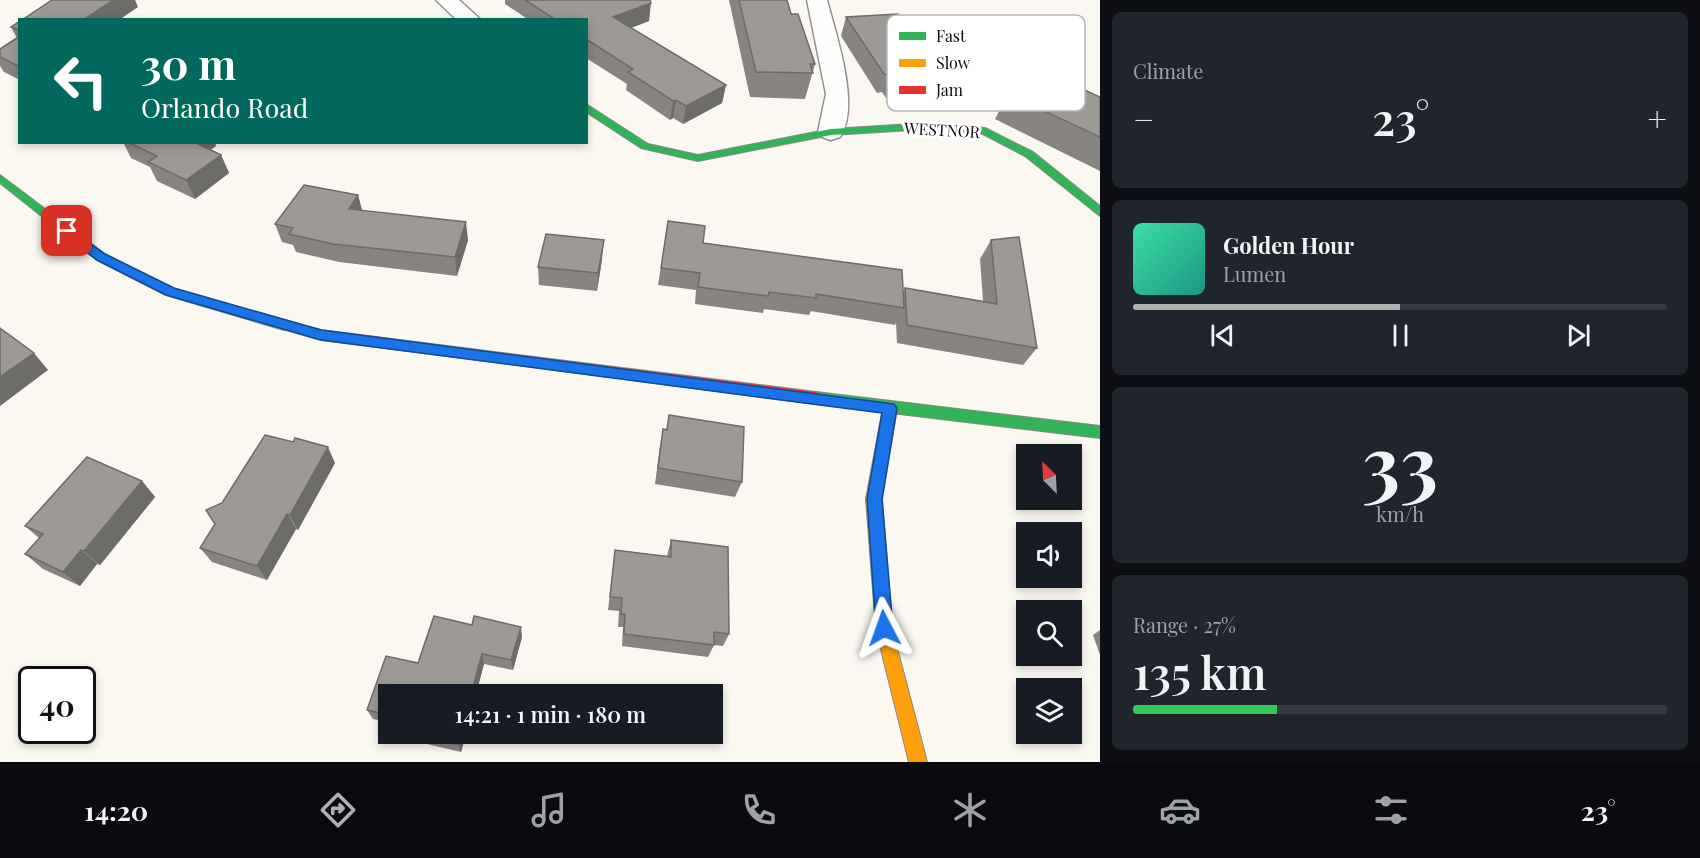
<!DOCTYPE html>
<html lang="en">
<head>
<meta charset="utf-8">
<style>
	:root { --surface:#171b24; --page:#20242c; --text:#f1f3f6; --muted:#9ea1a6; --line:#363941; --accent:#afb0b1 }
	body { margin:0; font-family:"Playfair Display",serif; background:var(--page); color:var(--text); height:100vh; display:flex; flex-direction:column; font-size:22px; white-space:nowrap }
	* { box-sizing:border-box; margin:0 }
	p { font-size:20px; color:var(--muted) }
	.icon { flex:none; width:33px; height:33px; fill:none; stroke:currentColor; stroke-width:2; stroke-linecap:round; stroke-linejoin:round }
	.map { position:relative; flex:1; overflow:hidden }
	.panel { display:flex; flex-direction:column; gap:12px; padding:12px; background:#0d0f14; width:600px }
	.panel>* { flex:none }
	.banner { position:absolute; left:18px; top:18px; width:570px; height:126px; border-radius:0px; box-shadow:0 3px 9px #0003; background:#00695c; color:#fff; overflow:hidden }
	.needle { width:39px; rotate:336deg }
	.fabs { position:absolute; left:1016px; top:444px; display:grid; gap:12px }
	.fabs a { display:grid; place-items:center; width:66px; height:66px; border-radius:0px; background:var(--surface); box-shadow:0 3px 9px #0003; font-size:30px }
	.speed { position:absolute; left:18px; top:666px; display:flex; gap:12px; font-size:30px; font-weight:700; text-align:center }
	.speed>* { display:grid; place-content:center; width:78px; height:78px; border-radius:50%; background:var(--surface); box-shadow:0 3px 9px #0003; line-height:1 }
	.speed .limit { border:3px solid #111; border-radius:9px; background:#fff; color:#111 }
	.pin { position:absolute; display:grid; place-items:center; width:51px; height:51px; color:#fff; margin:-26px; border-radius:12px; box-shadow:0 3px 9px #0006 }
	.me { position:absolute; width:66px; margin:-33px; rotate:356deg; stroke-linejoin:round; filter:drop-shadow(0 0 4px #0008) }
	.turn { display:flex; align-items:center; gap:21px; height:126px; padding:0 24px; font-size:27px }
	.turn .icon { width:78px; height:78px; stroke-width:2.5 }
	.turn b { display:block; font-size:42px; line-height:51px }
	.big { font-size:45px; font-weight:600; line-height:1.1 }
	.panel .tile { flex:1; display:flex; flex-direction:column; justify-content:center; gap:9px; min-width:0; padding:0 21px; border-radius:9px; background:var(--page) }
	.panel .dial { align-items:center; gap:0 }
	.dial b { font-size:78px; line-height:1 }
	.song { display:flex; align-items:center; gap:18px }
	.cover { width:72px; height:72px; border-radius:9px; background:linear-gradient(135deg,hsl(160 70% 55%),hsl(170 70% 35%)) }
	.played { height:6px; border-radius:3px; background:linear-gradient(90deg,var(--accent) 50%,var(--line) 50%) }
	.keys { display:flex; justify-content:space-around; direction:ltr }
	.heat { display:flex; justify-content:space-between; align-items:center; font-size:33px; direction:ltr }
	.charge { height:9px; border-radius:4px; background:linear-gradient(90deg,#34c759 27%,var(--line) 0) }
	.trip { position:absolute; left:378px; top:684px; width:345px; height:60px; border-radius:0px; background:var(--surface); box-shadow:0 3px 9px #0003; font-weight:600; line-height:60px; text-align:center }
	.menu { display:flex; height:96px; justify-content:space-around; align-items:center; background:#090b0e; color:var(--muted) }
	.menu .icon { width:42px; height:42px }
	.menu .active { color:var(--accent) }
	.menu b { font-size:27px; color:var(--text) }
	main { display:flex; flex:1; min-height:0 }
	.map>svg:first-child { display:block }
</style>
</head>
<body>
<main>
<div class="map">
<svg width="1100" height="762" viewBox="0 0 1100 762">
	<rect width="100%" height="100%" fill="#faf8f0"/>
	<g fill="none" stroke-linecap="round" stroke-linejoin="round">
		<defs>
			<path id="street" d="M436,0H459L481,20H457Z
				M807,0H827C836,35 861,106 840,137L831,140L822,137L818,132L826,94Z"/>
			<path id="fast" d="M586,104L648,144L698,155L831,129L928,123L985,128L1033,152L1100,206V216L1025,156L983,134L928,129L831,135L698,161L641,148L586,112Z
				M0,175L105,254L174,289L284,320L290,325L284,330L166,295L97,260L0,183Z
				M816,392L1100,426V438L816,404L811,402L809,398L811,394Z"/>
			<path id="slow" d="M284,320L321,330L510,354L517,359L510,364L321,340L279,328L278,325Z
				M890,402L895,404L897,408L882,499L892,629L927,762H909L876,629L866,499L883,408L885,404Z"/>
			<path id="jam" d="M510,354L816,392L821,394L823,398L821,402L816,404L510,364L503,359Z"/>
		</defs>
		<use href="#street" stroke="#93928f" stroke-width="3"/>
		<use href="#fast" stroke="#8a8985" stroke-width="2"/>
		<use href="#slow" stroke="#8a8985" stroke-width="2"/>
		<use href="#jam" stroke="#8a8985" stroke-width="2"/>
		<use href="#street" fill="#fefefd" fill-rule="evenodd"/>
		<use href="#fast" fill="#30b455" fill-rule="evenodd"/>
		<use href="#slow" fill="#ff9f0a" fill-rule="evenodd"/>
		<use href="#jam" fill="#e5322d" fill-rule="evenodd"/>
	</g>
	<path fill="#878481" d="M505,0H650L649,21L631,28L726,85L722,103L683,124L673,118L670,120L626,90L627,84L586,58V20H529L505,4Z
		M729,0H787L791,14L815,64L805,99L750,97Z
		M846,17L913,37L948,78L940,96L888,101L882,92L877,93L841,36Z
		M20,21V80L4,72L0,66V49L17,38L11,27Z
		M1008,94L1100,97V171L995,119Z
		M123,142H215L216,146L210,150L221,155L229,173L195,199L157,181L150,167L131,158Z
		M358,195L362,211L468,240L457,276L339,262L296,252L293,245L282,242L275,224Z
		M668,221L703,243L903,292L905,288L983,301L980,259L991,240L1037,348L1023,365L897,343L896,323L895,325L811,311L809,315L764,309L763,313L695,304L696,290L658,285Z
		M602,259L597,291L539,285L538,267Z
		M669,415L742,482L735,497L655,484L660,446L663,429L666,430Z
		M335,463L298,530L296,529L267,580L212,562L200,548Z
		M142,481L155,497L100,565L97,564L80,586L43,569L25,554L39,538L25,526Z
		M671,540L729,634L723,646L714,645L708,657L622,646L623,627H618L619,611L608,610L615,550L667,556Z
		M1100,630V655L1093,635Z
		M522,637L513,670L484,664L476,694H388V722L373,719L367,710L418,663Z
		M395,734H466L461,752L397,737Z"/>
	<path fill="#6e6c69" d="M113,0H135L138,7L119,20H83Z
		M651,3L649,21L612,35L613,17Z
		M726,85L722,103L683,124L686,106Z
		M676,100L673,118L670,120L673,101Z
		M190,142H215L216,146L198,159Z
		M221,155L229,173L195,199L186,180Z
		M358,195L363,214L349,209Z
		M466,222L468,240L457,276L455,257Z
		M604,240L602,259L597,291L598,273Z
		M34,353L48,370L0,406V377Z
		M328,447L335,463L298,530L290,515Z
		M142,481L155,497L100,565L84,551Z
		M287,514L296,529L267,580L257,566Z
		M81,550L97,564L80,586L63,572Z
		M521,627L522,637L513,670L511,660Z
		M482,654L484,664L476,694H471Z
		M461,734H466L461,752L458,744Z"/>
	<path fill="#9d9a96" stroke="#6e6c69" stroke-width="1.5" d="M52,0H113L83,20H22Z
		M525,0H650L651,3L613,17L726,85L686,106L676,100L673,101L628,72L633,69L586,39V20H556Z
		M739,0H787L791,14H798L815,64H810L813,73L756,72Z
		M898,14L913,37L916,36L948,78L895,82L889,74H884L846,17Z
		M20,21V30L11,27Z
		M20,36V67L0,57V49Z
		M1041,70L1100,97V137L1008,94Z
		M128,142H194L221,155L186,180L148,162L157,156Z
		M304,185L358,195L349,209L466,222L455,257L333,244L289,234L293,228L275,224Z
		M668,221L705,226L703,243L902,270L904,308L816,294V298L769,292L768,296L698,287L700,273L661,268Z
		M546,234L604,240L598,273L538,267Z
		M1019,237L1037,348L907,325L905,288L997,304L991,240Z
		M0,328L34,353L0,377Z
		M669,415L744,427L742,482L658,468L663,429L667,430Z
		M265,435L293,442L295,438L328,447L290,515L287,514L257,566L200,548L215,524L206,510L222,503Z
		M87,457L142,481L84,551L81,550L63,572L25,554L43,534L25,526Z
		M671,540L728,547L729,634L714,632V645L624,634L625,614H621L622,598L610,597L615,550L671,557Z
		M434,616L472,625L474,616L521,627L511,660L482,654L471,694H388V715L367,710L386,656L418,663Z
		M411,734H461L458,744Z"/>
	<path fill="#1a73e8" stroke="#114b97" stroke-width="1.5" d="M67,227L105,254L174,288L321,330L894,404L897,408L882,499L893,628L890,634L884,637L878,634L876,628L867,499L882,413L321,340L166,295L97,260L63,234V228Z"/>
	<g text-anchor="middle" stroke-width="6" stroke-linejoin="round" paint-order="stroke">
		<g font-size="16" fill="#0c0c0c" stroke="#fff">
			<text transform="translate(942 130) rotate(3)" y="6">WESTNOR</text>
		</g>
	</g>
	<rect x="887" y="15" width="198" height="96" rx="9" fill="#fff" stroke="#b6b6b6" stroke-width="1.5"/>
	<rect x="899" y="32" width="27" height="8" fill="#30b455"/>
	<rect x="899" y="59" width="27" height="8" fill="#ff9f0a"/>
	<rect x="899" y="86" width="27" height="8" fill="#e5322d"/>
	<g font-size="16" fill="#0c0c0c">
		<text x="936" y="42">Fast</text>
		<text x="936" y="69">Slow</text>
		<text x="936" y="96">Jam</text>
	</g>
</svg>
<div class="fabs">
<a><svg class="needle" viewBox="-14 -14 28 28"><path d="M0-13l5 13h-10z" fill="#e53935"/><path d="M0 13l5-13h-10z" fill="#9ea1a6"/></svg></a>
<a><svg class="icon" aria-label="sound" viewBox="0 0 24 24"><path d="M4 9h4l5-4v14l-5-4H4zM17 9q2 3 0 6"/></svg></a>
<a><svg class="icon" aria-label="search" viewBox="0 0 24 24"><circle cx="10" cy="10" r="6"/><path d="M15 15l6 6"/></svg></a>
<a><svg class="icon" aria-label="layers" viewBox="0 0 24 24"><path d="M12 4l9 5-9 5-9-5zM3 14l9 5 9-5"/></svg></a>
</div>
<div class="speed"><div class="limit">40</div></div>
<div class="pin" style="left:67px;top:231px;background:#d93025"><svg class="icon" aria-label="arrive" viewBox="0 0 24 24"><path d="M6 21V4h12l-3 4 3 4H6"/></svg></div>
<svg class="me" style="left:884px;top:628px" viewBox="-20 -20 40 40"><path d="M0-17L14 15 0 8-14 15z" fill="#1a73e8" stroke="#fff" stroke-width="4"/></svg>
<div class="trip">14:21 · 1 min · 180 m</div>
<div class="banner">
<div class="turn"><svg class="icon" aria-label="left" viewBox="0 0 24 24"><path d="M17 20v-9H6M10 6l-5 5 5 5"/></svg><div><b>30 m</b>Orlando Road</div></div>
</div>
</div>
<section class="panel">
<div class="tile"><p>Climate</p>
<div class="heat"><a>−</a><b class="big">23°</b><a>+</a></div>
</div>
<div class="tile">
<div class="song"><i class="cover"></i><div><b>Golden Hour</b><p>Lumen</p></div></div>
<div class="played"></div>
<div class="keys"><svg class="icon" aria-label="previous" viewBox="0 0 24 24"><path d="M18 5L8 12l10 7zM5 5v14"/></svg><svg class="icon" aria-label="pause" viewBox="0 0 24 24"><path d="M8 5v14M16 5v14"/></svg><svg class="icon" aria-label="next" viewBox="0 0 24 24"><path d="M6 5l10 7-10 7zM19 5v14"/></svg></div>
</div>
<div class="tile dial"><b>33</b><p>km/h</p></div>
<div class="tile"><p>Range · 27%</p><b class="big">135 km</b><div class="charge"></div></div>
</section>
</main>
<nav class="menu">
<b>14:20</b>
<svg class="icon active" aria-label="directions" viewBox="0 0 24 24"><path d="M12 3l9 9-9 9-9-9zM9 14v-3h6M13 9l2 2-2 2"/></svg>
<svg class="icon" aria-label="music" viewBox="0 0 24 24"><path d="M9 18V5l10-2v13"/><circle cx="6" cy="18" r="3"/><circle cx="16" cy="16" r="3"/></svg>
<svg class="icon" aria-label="phone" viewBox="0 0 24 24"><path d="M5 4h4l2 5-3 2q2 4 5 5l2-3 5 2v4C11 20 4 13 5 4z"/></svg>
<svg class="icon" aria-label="climate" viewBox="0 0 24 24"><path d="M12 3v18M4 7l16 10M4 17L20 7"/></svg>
<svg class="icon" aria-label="car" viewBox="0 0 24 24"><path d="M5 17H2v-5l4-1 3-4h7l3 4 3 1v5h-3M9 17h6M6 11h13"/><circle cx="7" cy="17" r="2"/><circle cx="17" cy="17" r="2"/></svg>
<svg class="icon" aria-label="filters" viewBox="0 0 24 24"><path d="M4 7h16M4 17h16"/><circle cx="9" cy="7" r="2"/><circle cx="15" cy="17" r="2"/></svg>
<b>23°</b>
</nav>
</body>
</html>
